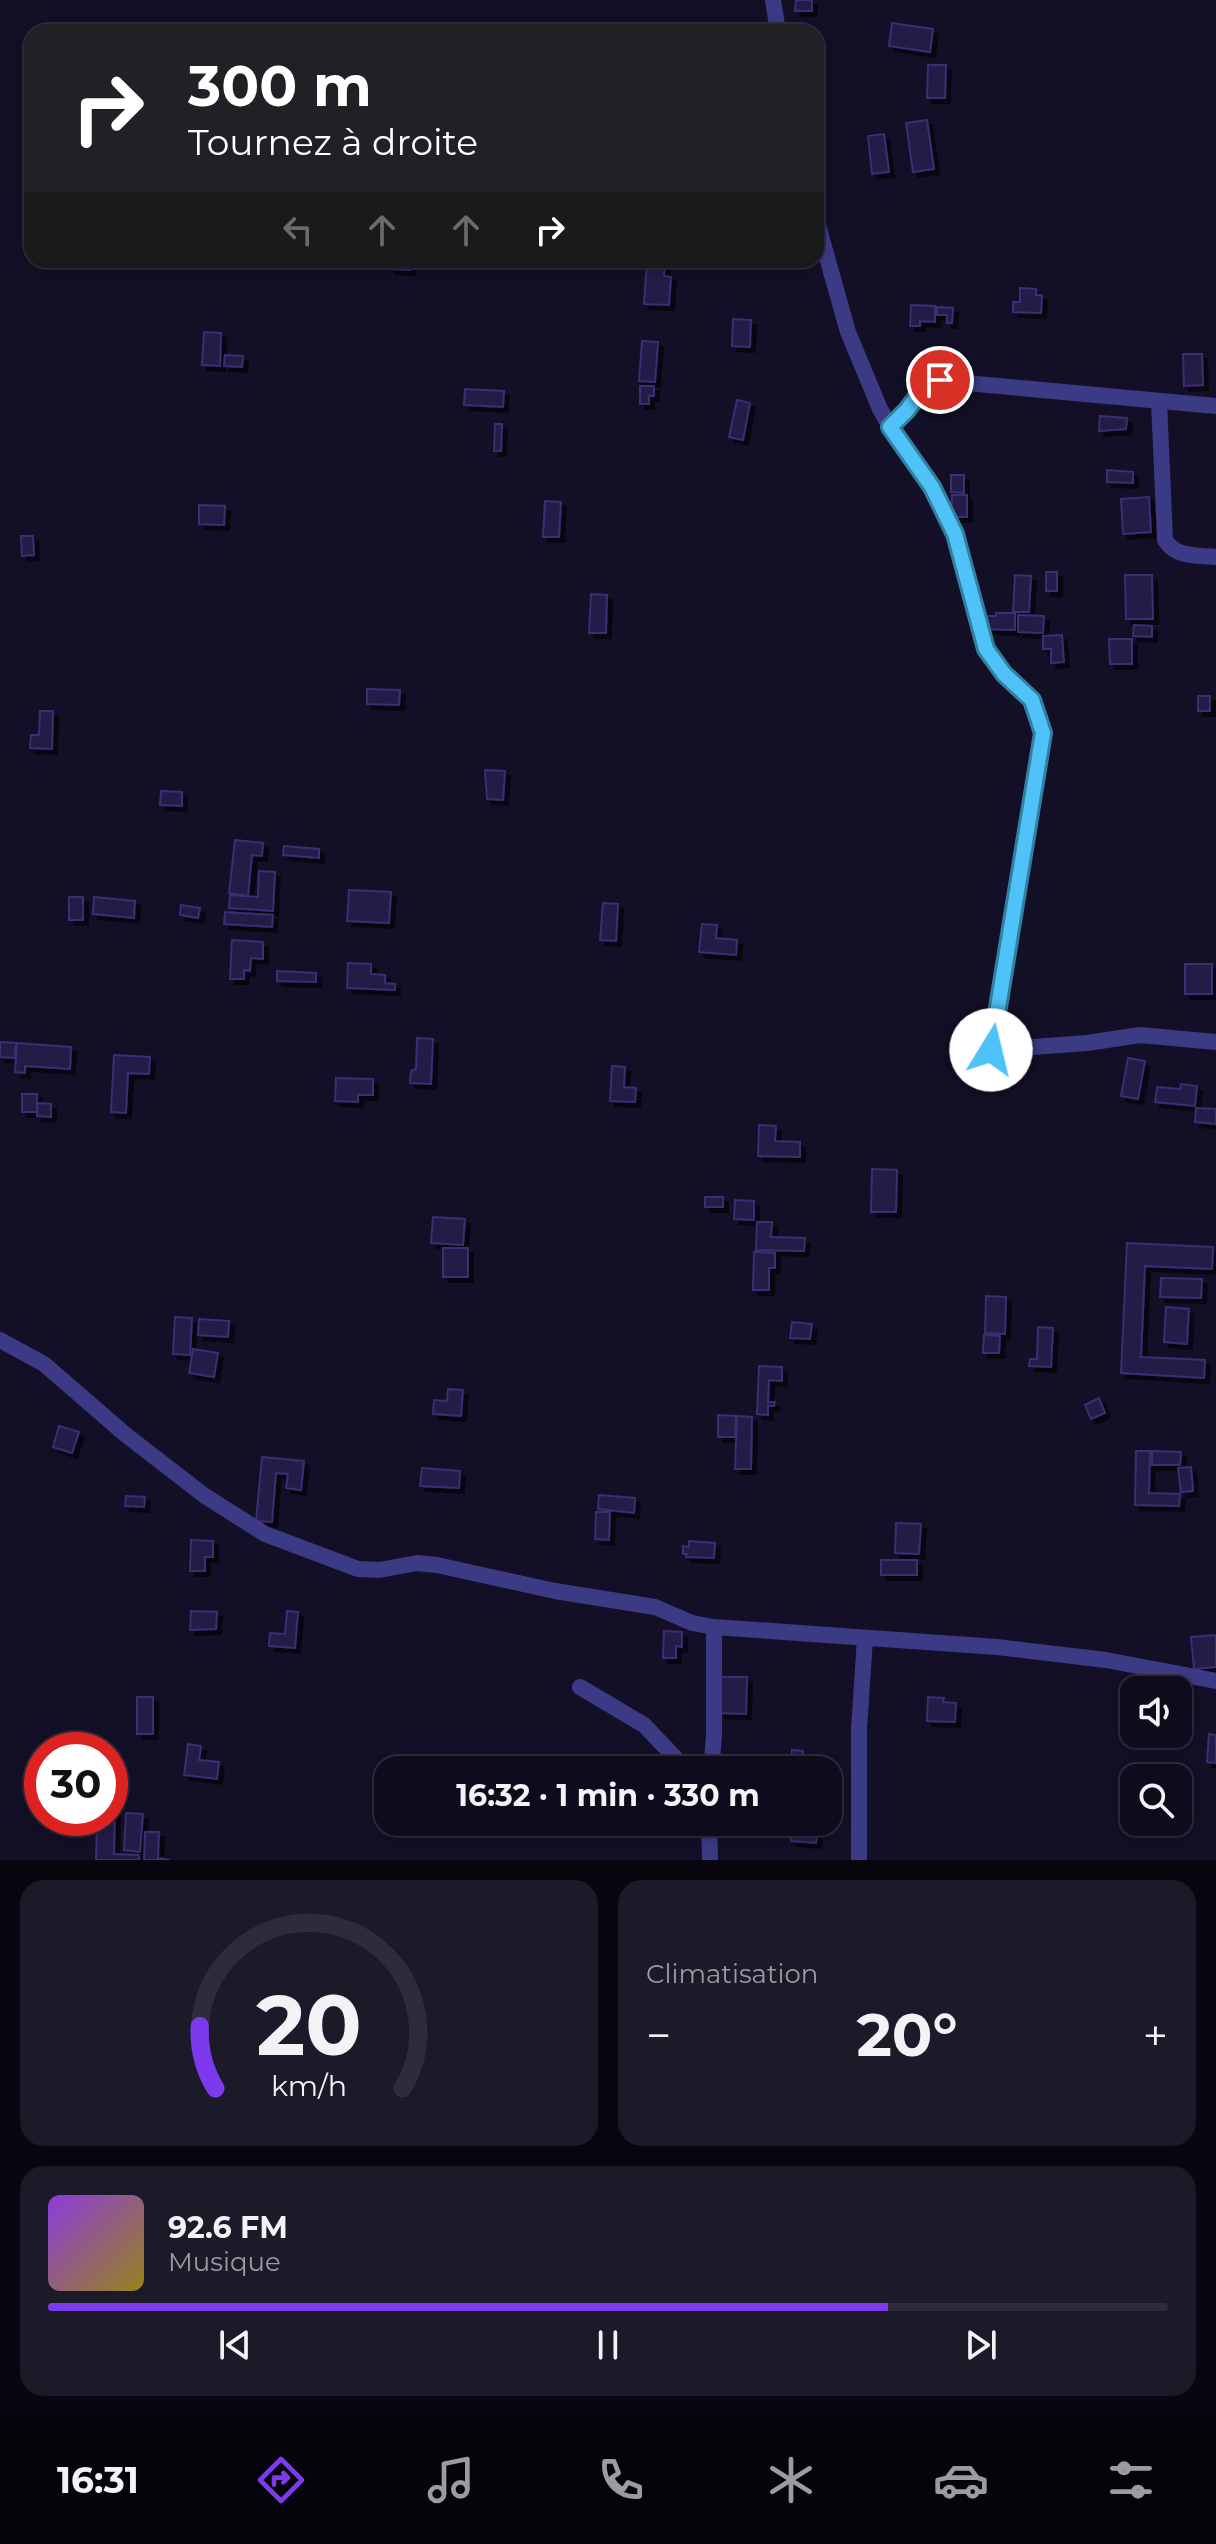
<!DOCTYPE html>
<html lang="fr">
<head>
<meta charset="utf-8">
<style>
	:root { --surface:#0e0b1c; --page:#1c1929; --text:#f1f3f6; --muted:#9b9ba3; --line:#2e2b3b; --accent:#7c3aed }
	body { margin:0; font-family:Montserrat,sans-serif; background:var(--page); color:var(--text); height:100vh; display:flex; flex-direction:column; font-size:30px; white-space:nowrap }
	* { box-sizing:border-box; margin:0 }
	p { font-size:26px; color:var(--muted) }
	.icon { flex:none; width:44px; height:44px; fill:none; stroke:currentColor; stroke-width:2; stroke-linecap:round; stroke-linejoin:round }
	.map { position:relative; height:1860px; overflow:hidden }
	.drawer { display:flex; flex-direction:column; gap:20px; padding:20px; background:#08060f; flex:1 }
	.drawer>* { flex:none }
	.guide { position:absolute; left:24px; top:24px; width:800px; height:244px; border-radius:24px; box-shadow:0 4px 12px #0003,0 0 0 2px var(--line); background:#202124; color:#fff; overflow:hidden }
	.controls { position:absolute; left:1120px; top:1676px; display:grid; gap:16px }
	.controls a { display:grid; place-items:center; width:72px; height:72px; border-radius:16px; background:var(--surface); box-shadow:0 4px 12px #0003,0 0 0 2px var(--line); font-size:40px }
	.speed { position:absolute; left:24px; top:1732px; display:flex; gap:16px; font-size:40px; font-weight:700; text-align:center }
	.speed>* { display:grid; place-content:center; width:104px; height:104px; border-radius:50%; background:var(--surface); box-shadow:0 4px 12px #0003,0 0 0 2px var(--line); line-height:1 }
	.speed .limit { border:12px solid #d22; background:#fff; color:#111 }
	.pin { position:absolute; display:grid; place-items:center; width:68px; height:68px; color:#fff; margin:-34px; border:4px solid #fff; border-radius:50%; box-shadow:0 2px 8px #0007 }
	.me { position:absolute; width:88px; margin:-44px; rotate:9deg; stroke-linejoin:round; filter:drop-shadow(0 0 6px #0008) }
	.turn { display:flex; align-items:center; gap:28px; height:168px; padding:0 32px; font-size:36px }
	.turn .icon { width:104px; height:104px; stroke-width:2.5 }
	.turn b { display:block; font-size:56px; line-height:68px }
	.lanes { display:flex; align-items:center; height:76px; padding:0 32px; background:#0003; justify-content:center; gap:40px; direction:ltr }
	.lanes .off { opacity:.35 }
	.big { font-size:60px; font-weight:700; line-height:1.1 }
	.drawer .tile { flex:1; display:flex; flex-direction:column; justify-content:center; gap:12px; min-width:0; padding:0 28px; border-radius:24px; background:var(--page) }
	.drawer .dial { align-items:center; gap:0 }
	.dial svg { height:208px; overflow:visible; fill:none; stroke:var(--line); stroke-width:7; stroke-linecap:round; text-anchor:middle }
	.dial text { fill:var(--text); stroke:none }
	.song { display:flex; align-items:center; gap:24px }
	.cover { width:96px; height:96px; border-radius:12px; background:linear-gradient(135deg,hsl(270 70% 55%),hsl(50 70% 35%)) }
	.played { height:8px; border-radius:4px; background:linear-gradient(90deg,var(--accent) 75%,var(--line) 75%) }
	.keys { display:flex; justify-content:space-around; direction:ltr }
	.heat { display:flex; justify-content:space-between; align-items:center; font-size:44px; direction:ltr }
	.drawer .tiles { flex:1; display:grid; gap:20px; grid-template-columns:1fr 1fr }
	.tile:last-child { grid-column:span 2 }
	.trip { position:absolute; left:374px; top:1756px; width:468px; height:80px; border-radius:24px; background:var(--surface); box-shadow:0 4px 12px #0003,0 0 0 2px var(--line); font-weight:700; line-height:80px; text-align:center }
	.dock { display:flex; height:128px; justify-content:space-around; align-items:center; background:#06040b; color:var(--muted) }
	.dock .icon { width:56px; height:56px }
	.dock .selected { color:var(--accent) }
	.dock b { font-size:36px; color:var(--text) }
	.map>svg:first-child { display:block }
</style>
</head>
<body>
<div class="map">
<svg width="1216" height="1860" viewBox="0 0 1216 1860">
	<defs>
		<filter id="shadow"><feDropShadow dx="5" dy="5" stdDeviation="0" flood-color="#0009"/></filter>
	</defs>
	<rect width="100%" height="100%" fill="#130f26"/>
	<path fill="#241b47" stroke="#3b2d73" stroke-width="2" filter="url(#shadow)" d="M796,0H812V11H795Z
		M892,23L933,29L930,52L889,46Z
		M928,65H946L945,98H927Z
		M927,120L934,169L913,172L906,123Z
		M884,134L889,172L872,174L868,136Z
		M390,260H410V270L390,269Z
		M647,260H665L664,276L671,277L669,305L644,304Z
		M1020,288L1036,289V295H1042L1041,313L1013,312V302H1020Z
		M911,305L935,306V322L920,321V326H910Z
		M937,307L953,308L952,323H947V315H937Z
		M733,319L751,320L750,347L732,346Z
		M204,332L221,333L220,366L202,365Z
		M642,341L658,342L655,382L639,381Z
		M1183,354H1202L1203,385L1184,386Z
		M225,355L243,356L242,367L224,366Z
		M640,386H654V396H649V404H640Z
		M465,389L504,391L503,407L464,405Z
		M737,400L750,403L743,440L729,437Z
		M1100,416L1127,418L1126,429L1099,431Z
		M495,424H502L501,451H494Z
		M1107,470L1133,472V483L1107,482Z
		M951,475H964V493L951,492Z
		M952,495H967V517H951Z
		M1149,497L1151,532L1123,534L1121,499Z
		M545,501L561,502L559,537H543Z
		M199,505L225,506L224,525L199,524Z
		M21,536H33L34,555L22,556Z
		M1046,572H1057V591H1046Z
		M1015,575L1031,576L1029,612H1013Z
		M1125,575H1152L1153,619H1126Z
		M591,594L607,595L606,633H589Z
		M996,613H1015V630L984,629L985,616H996Z
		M1018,615L1044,616L1043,633L1018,632Z
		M1134,625L1152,626V637L1133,636Z
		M1062,635L1064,662L1051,663V649H1043V636Z
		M1109,639H1132V664H1110Z
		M367,689L400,690L399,705L367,704Z
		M1198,696H1210V711H1198Z
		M40,711H53L52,749L30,748L31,735H39Z
		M485,770L505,771L503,800L487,799Z
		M161,791L182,792V806L160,805Z
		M235,840L263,843L262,856L252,855L248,896L229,893Z
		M284,846L319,849V858L283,855Z
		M259,871L275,872L273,911L229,908L230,895L258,897Z
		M349,890L391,892L389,923L347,921Z
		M69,897H83V920H69Z
		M94,897L135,901L134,918L93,914Z
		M603,903L618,904L616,941L600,940Z
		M181,905L200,908L198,918L180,915Z
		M225,912L273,915L272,927L224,924Z
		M702,924L717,925L716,938L737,940L736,955L699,952Z
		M232,940L263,942V959L251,958L250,971L244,970V979H230Z
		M348,963L371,964V974L385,975V983L395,984V990L347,988Z
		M1185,964H1212V994H1185Z
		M277,971L316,973V982L277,981Z
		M417,1038L433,1039L431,1084L410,1083L411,1071L416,1069Z
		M0,1042L16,1043L15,1058L0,1057Z
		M17,1043L71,1047L70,1069L25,1066V1073L15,1072Z
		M114,1055L150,1057L149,1074L128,1073L126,1113L111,1112Z
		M1128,1058L1145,1061L1138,1099L1121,1096Z
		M612,1066L625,1067L624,1087L636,1088L635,1102L610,1101Z
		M336,1078L373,1079V1095H358V1102L335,1101Z
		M1181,1084L1197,1086L1195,1106L1155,1102L1157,1087L1180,1089Z
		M22,1094H37V1112H22Z
		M38,1103L51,1104V1117L37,1116Z
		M1196,1108L1216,1109V1124L1195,1122Z
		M759,1125L776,1126L775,1141L800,1142V1157L758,1156Z
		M872,1169L897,1170L896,1212H871Z
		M705,1197H723V1207H705Z
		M735,1200L754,1201V1220L734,1219Z
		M433,1217L465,1219L463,1245L431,1243Z
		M757,1222H772L771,1237L805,1238L804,1251L756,1250Z
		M1127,1243L1213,1247L1212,1269L1145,1266L1141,1357L1205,1360L1204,1378L1121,1373Z
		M443,1248H468V1277H443Z
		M754,1252L775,1253V1268H769V1290H753Z
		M1161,1278L1202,1279L1201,1298L1160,1297Z
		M986,1296L1006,1297L1005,1334L985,1333Z
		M1166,1307L1189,1309L1187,1344L1164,1342Z
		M175,1317L192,1318L190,1355L173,1354Z
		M199,1319L229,1321L228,1337L198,1335Z
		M792,1322L812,1324L810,1339L790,1338Z
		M1038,1327L1053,1328L1051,1367L1029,1366L1030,1359H1037Z
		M984,1335L1000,1336L999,1353H983Z
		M193,1349L218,1353L214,1377L189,1373Z
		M759,1366L782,1367V1381L769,1380L768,1402H775L774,1406H768V1415L757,1414Z
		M448,1389L463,1390L461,1416L433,1414L434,1400L447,1401Z
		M1099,1398L1105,1413L1091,1419L1085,1405Z
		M718,1415L736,1416L735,1437H718Z
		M737,1416L752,1417L751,1469H735Z
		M59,1426L79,1432L72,1453L53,1447Z
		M1136,1451H1150L1149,1493L1180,1494L1179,1506L1135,1505Z
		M1152,1451L1181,1452L1180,1465H1152Z
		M262,1457L304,1461L301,1490L286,1488L288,1474L276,1473L272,1522L256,1521Z
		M1191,1467L1193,1491L1181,1492L1178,1468Z
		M422,1468L460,1471L459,1488L420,1486Z
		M599,1495L635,1498L634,1513L598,1509Z
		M126,1496L145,1497L144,1507L125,1506Z
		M596,1512H610L609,1540L595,1539Z
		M896,1523L921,1524L919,1554L895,1553Z
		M191,1540L213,1541V1557H205V1571H190Z
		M689,1541L715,1543L714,1558L686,1557L687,1554H683V1546L689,1547Z
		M881,1560H917V1575H881Z
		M191,1611L217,1612L216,1629L190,1630Z
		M287,1611L298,1612L295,1648L269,1646L270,1633L285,1634Z
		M664,1631L682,1632V1647L676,1646V1658H663Z
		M1216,1635V1667L1194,1669L1191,1637Z
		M721,1677H747L746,1714L720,1713Z
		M137,1697H153V1734H137Z
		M928,1697L944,1698L943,1702L956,1703L955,1722L927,1721Z
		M1209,1734L1216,1735V1763L1207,1762Z
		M188,1744L201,1746L199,1760L219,1762L217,1779L184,1775Z
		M792,1750L803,1751L802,1770H791Z
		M110,1808H115L114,1854L139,1855V1860H96L97,1818H110Z
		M126,1813L143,1814L140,1852L124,1850Z
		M793,1822H818L816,1843L791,1841Z
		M145,1832H159L158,1858L170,1860H144Z"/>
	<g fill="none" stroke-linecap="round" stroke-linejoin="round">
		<path stroke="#3d3a85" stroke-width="16" d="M773,0L778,32
			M816,218L848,332L880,409L901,446L932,487L955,534L986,649L1004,674L1032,700L1043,733L991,1050L1087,1043L1140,1035L1216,1042
			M1159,401L1165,540C1176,558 1197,555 1216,557
			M890,427L907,410L928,382L933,380L1216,406
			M0,1340L44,1364L126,1435L205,1496L265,1534L358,1569L379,1570L417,1563L437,1565L555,1591L655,1607L692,1623L714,1627L997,1647L1106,1660L1216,1681
			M580,1687L644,1725L687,1770
			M711,1770L714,1736V1627
			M709,1822L710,1860
			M859,1860V1729L865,1638"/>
	</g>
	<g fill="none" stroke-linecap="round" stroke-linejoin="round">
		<defs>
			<path id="route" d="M940,380L928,382L907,410L890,427L932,487L955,534L986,649L1004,674L1032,700L1043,733L991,1050"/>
		</defs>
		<use href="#route" stroke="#337fa1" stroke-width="20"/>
		<use href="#route" stroke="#4fc3f7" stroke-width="14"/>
	</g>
</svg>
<div class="controls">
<a><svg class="icon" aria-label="sound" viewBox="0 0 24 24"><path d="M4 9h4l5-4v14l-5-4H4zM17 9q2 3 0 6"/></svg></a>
<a><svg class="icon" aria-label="search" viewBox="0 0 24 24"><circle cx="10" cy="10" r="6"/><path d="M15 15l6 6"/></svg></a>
</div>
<div class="speed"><div class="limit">30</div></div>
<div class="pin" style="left:940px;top:380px;background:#d93025"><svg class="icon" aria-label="arrive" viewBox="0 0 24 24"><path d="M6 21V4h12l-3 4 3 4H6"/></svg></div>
<svg class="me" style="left:991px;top:1050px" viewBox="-20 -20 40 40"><circle r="19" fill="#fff"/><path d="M0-13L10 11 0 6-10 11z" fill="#4fc3f7"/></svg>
<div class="trip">16:32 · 1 min · 330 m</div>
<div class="guide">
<div class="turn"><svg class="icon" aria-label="right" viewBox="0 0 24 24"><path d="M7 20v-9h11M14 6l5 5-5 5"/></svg><div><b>300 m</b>Tournez à droite</div></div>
<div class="lanes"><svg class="icon off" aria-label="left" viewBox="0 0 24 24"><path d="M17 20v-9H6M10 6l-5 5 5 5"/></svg><svg class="icon off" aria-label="ahead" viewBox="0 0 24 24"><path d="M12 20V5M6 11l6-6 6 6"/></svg><svg class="icon off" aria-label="ahead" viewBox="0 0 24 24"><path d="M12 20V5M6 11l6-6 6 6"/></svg><svg class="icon" aria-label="right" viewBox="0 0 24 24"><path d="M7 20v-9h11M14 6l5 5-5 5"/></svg></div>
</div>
</div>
<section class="drawer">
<div class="tiles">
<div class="tile dial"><svg viewBox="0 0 100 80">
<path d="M14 69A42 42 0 1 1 86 69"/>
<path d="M14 69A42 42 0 0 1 8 45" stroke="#7c3aed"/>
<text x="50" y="56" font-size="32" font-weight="700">20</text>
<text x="50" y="72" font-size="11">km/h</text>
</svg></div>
<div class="tile"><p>Climatisation</p>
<div class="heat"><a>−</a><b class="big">20°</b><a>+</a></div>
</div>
<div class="tile">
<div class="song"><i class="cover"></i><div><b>92.6 FM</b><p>Musique</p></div></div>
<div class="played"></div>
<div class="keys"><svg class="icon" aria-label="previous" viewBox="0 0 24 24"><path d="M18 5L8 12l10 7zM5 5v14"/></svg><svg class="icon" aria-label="pause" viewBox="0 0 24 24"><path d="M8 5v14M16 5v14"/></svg><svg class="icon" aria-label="next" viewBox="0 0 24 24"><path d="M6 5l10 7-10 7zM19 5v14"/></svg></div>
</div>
</div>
</section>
<nav class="dock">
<b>16:31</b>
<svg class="icon selected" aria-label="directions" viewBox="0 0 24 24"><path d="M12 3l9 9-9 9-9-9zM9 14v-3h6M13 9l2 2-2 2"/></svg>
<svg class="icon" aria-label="music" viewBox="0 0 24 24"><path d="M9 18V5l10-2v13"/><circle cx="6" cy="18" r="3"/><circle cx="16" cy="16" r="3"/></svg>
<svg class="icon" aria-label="phone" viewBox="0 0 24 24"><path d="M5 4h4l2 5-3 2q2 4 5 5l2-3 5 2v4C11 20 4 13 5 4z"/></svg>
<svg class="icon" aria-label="climate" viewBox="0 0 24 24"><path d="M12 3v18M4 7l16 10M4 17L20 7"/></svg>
<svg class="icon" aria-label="car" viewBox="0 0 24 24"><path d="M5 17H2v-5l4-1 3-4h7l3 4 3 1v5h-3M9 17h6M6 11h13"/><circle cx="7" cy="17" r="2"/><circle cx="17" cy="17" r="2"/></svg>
<svg class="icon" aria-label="filters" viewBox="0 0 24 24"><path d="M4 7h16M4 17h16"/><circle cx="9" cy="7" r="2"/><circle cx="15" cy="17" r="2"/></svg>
</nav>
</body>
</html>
